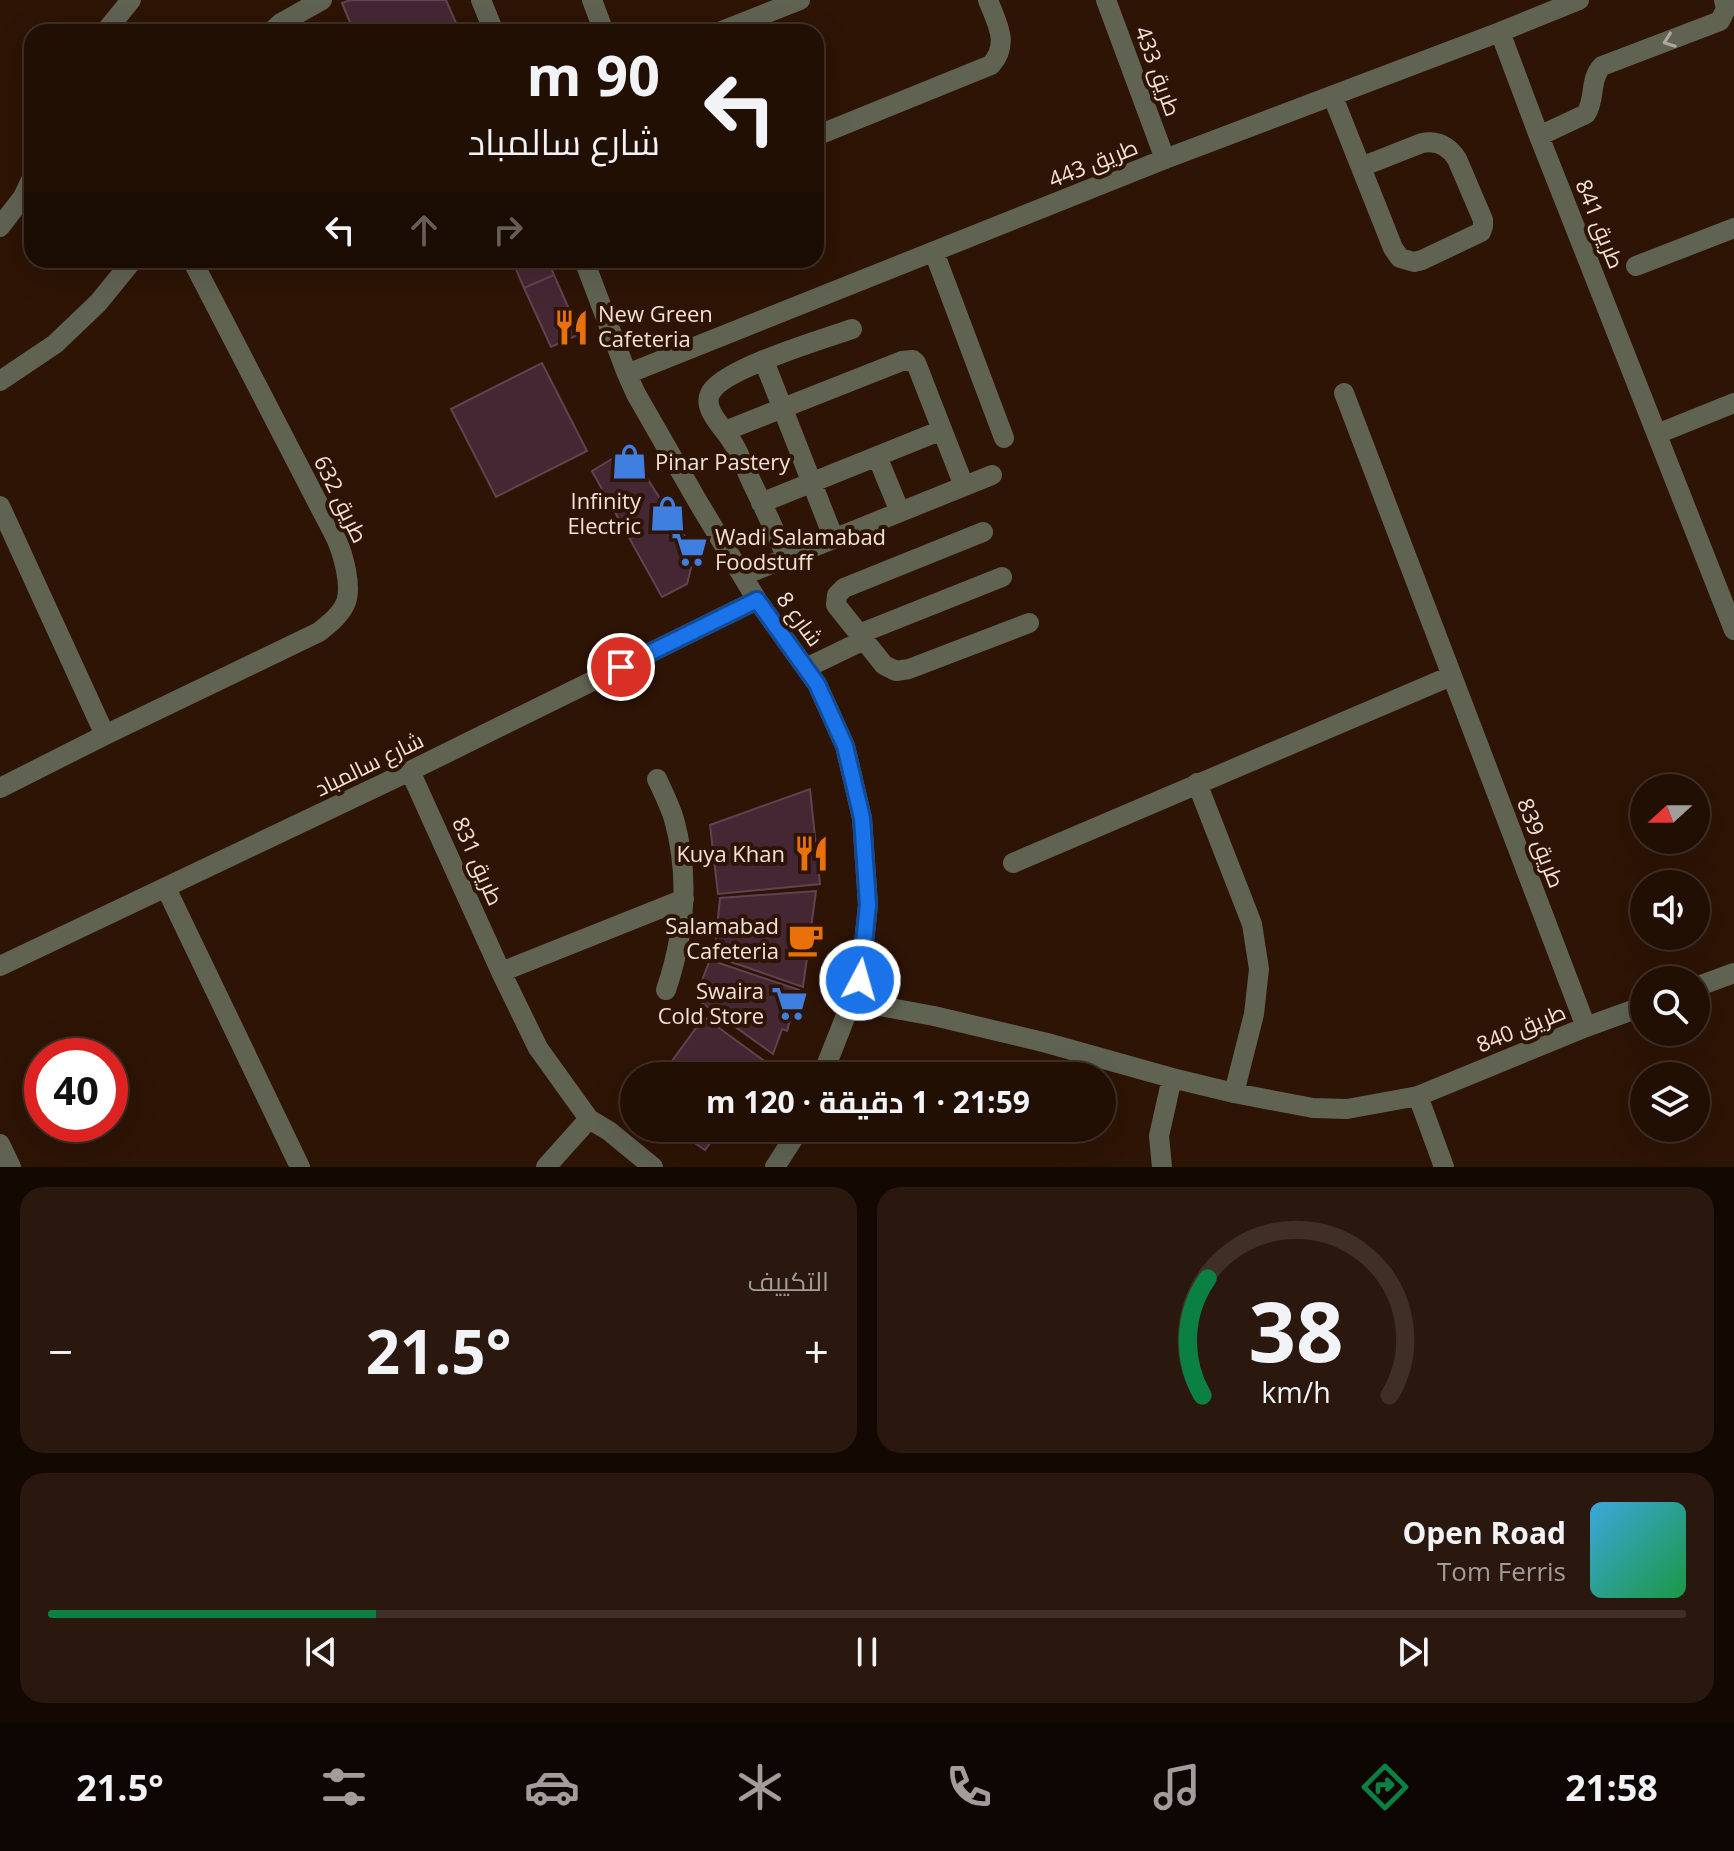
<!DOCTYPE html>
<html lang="ar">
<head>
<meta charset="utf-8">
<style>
	:root { --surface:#220f04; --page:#2a180e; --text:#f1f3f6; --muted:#a29c9a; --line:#3f2f26; --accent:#0b8043 }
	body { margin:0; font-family:"Open Sans",Cairo,sans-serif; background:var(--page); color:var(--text); direction:rtl; height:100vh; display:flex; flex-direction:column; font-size:30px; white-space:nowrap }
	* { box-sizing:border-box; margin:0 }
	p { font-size:26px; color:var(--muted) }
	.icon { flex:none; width:44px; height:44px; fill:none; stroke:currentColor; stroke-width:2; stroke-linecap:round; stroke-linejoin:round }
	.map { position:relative; height:1167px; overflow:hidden; direction:ltr }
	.sheet { display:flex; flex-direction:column; gap:20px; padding:20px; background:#130802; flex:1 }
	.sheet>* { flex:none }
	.banner { position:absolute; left:24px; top:24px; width:800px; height:244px; border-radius:24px; box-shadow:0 8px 32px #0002,0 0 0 2px var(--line); direction:rtl; background:#220f04; color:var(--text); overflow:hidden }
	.needle { width:52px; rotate:249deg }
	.controls { position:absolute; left:1630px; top:774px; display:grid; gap:16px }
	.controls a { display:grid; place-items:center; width:80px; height:80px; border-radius:50%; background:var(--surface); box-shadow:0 8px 32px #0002,0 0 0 2px var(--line); font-size:40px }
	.speed { position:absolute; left:24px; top:1038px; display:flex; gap:16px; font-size:40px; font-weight:700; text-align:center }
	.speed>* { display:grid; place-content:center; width:104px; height:104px; border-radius:50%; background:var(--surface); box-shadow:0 8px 32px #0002,0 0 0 2px var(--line); line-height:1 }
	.speed .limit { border:12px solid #d22; background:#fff; color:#111 }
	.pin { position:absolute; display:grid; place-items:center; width:68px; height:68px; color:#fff; margin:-34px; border:4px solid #fff; border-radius:50%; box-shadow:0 2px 8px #0007 }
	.me { position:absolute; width:88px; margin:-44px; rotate:6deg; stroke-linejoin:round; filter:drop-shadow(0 0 6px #0008) }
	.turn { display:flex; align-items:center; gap:28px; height:168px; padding:0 32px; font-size:36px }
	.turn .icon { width:104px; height:104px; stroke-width:2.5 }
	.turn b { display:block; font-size:56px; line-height:68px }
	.lanes { display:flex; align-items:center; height:76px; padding:0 32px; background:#0003; justify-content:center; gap:40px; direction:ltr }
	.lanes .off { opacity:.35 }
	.big { font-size:60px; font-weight:700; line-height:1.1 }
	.sheet .widget { flex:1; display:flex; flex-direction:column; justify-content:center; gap:12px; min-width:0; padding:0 28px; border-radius:24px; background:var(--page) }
	.sheet .dial { align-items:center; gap:0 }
	.dial svg { height:208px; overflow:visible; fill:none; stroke:var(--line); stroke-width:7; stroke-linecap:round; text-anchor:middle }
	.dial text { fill:var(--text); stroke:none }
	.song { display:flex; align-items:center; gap:24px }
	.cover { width:96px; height:96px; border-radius:12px; background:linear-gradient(135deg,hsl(200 70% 55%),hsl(140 70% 35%)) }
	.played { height:8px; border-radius:4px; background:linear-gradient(90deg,var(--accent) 20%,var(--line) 20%) }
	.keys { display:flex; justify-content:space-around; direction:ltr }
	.heat { display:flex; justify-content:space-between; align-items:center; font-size:44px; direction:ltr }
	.sheet .tiles { flex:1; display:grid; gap:20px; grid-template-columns:1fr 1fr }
	.widget:last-child { grid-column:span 2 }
	.trip { position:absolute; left:620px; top:1062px; width:496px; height:80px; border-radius:40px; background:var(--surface); box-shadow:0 8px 32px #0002,0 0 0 2px var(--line); font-weight:700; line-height:80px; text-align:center; direction:rtl }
	.menu { display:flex; height:128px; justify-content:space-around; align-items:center; background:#0e0602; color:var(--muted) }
	.menu .icon { width:56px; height:56px }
	.menu .active { color:var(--accent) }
	.menu b { font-size:36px; color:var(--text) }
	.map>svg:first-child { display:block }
</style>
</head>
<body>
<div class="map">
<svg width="1734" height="1167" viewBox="0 0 1734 1167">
	<rect width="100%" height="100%" fill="#2d1405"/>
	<path fill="#452734" stroke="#624250" stroke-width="2" d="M350,0H446L456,23L434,32H354L342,3Z
		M512,260H548L554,275L524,288Z
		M554,275L580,334L551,347L524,288Z
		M542,363L587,451L496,497L451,409Z
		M628,449L695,552L687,584L662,597L592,471Z
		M810,789L820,884L718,894L710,825Z
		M816,891L803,987L714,956L720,898Z
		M710,960L799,990L787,1031L782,1029L773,1054L695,998Z
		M704,1017L767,1063L757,1076H661Z
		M673,1128H721L705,1150Z"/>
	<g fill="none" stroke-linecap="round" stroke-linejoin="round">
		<path stroke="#606352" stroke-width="20" d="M481,0L494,32
			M592,0L604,32
			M1106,0L1165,159
			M105,32L131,0
			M271,32L281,23L322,0
			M719,32L800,0
			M1500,32L1539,136L1734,630
			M1333,97L1393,248L1400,258L1414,262L1422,260L1481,232L1483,226V220L1457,159C1449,146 1437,140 1422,143L1361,167
			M816,136L991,65C1010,43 997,24 988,0
			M1539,136L1586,114C1596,98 1589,80 1602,66L1720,21L1726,9L1724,0
			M0,227L23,197L32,178
			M934,252L1004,438
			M584,260L627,374L636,394L698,502L757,600L817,684L845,746L862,818L868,905L860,980L822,1076
			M1636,266L1734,228
			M764,361L834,539
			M627,374L1165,159L1500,32L1579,0
			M0,381L55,344L98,303L133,260
			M1344,393L1586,1027
			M725,431L902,361L913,360L916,363L964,486
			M1657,434L1734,403
			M877,456L900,512
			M761,503L942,430
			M0,506L105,735
			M983,532L844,588L837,595L836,605L884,665L896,671L909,669L1029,623
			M787,558C776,534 765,509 753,485C746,470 740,454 731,440C723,427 701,408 711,392C725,368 823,339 852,329
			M744,575L992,475
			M859,634L1002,577
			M806,668L864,640
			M410,771L501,972L538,1048L589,1119L609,1131L653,1167
			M657,779C663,792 670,806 674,819C690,877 685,934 666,990
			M1197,783L1252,924L1259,969L1254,1014L1234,1093
			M0,788L105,735L319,632C329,624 341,615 346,602C352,585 343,554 336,538L192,260
			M1013,863L1451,676
			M166,888L300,1167
			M0,966L410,771L757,600
			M501,972L684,899
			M1696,987L1734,973
			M853,1001L934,1016L1047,1043L1172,1078L1234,1093L1313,1108L1347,1109L1418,1096L1586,1027L1644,1006
			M1418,1096L1444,1167
			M0,1144L11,1167
			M546,1167L589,1119
			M775,1167L800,1128
			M1162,1167L1159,1136L1172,1078"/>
	</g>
	<defs><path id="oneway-chevron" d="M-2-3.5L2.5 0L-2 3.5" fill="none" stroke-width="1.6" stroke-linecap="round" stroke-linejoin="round" transform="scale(2)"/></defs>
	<use stroke="#b1a89b" href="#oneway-chevron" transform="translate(1669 41) rotate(160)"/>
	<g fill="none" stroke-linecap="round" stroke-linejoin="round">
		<defs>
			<path id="route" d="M621,667L757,600L817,684L845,746L862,818L868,905L860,980"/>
		</defs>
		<use href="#route" stroke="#114b97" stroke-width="20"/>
		<use href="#route" stroke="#1a73e8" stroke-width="14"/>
	</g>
	<defs>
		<symbol id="restaurant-bare" viewBox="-9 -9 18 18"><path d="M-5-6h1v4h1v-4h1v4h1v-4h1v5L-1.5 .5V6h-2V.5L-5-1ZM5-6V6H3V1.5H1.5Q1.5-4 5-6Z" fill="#e8710a" stroke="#2d1405" stroke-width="2.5" paint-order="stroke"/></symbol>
		<symbol id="shop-bare" viewBox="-9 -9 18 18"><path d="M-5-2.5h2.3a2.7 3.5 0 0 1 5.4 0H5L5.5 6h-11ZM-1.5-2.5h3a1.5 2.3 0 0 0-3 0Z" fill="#3f7fe0" stroke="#2d1405" stroke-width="2.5" paint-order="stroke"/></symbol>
		<symbol id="supermarket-bare" viewBox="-9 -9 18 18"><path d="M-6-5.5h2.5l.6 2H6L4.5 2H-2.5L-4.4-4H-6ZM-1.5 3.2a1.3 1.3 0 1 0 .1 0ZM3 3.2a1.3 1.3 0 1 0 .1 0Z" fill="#3f7fe0" stroke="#2d1405" stroke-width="2.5" paint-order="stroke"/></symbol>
		<symbol id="cafe-bare" viewBox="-9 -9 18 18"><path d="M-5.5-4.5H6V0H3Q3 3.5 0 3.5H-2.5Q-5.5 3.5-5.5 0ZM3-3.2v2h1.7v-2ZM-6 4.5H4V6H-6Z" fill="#e8710a" stroke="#2d1405" stroke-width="2.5" paint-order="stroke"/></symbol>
	</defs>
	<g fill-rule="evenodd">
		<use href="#restaurant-bare" x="546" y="302" width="51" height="51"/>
		<use href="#shop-bare" x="604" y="436" width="51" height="51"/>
		<use href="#shop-bare" x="642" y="488" width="51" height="51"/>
		<use href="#supermarket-bare" x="664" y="524" width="51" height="51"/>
		<use href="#restaurant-bare" x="786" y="828" width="51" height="51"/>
		<use href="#cafe-bare" x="780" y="914" width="51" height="51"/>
		<use href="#supermarket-bare" x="764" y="978" width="51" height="51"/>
	</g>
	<g text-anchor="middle" stroke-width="8" stroke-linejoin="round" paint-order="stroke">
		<g font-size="22" fill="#f4e1d7" stroke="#2d1405">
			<text transform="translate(1158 71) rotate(70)" y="8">طريق 433</text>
			<text transform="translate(1093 163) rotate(-22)" y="8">طريق 443</text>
			<text transform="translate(1600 224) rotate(68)" y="8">طريق 841</text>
			<text transform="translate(341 499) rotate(64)" y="8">طريق 632</text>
			<text transform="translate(800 619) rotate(54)" y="8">شارع 8</text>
			<text transform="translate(369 764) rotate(-26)" y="8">شارع سالمباد</text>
			<text transform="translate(1541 843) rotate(69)" y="8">طريق 839</text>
			<text transform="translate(478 861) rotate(66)" y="8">طريق 831</text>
			<text transform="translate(1521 1028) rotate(-22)" y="8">طريق 840</text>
		</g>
		<g font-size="22" fill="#f4e1d7" stroke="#2d1405" text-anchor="end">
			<text x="598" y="322" text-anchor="start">New Green<tspan x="598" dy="25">Cafeteria</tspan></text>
			<text x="655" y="470" text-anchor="start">Pinar Pastery</text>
			<text x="641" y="509">Infinity<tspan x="641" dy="25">Electric</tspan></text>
			<text x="715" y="545" text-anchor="start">Wadi Salamabad<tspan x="715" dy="25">Foodstuff</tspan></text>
			<text x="785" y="862">Kuya Khan</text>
			<text x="779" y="934">Salamabad<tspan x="779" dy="25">Cafeteria</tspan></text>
			<text x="764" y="999">Swaira<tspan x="764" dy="25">Cold Store</tspan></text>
		</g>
	</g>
</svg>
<div class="controls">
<a><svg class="needle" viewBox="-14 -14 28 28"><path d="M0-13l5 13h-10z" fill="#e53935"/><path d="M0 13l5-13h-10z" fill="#a29c9a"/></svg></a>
<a><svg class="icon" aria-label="sound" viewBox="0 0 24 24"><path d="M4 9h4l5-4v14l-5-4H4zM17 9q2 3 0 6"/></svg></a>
<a><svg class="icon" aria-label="search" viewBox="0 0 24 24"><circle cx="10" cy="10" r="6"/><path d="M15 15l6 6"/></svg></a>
<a><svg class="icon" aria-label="layers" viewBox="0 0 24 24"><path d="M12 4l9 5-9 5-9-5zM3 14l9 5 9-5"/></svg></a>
</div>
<div class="speed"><div class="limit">40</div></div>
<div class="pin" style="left:621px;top:667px;background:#d93025"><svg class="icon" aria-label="arrive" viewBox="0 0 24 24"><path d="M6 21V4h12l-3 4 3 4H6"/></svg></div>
<svg class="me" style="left:860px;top:980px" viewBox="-20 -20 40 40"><circle r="17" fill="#1a73e8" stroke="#fff" stroke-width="3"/><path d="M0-11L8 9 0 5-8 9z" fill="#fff"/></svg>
<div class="trip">21:59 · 1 دقيقة · 120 m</div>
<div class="banner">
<div class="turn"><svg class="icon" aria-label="left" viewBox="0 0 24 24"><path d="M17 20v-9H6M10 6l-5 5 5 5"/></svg><div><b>90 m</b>شارع سالمباد</div></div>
<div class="lanes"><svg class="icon" aria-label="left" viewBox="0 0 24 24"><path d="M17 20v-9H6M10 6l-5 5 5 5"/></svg><svg class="icon off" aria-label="ahead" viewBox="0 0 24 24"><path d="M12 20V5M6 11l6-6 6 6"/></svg><svg class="icon off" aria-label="right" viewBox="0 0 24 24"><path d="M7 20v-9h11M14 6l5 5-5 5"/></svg></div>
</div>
</div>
<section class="sheet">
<div class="tiles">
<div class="widget dial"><svg viewBox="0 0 100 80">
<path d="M14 69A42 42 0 1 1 86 69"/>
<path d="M14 69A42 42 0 0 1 16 24" stroke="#0b8043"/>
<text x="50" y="56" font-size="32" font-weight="700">38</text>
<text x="50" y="72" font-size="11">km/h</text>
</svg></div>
<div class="widget"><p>التكييف</p>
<div class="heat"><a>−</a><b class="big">21.5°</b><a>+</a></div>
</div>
<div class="widget">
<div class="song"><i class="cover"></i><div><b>Open Road</b><p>Tom Ferris</p></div></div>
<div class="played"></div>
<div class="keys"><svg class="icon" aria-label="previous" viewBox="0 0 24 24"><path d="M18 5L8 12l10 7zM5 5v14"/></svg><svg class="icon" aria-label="pause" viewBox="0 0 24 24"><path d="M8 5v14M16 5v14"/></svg><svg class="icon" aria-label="next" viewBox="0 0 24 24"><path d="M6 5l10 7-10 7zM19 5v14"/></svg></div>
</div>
</div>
</section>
<nav class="menu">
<b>21:58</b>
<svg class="icon active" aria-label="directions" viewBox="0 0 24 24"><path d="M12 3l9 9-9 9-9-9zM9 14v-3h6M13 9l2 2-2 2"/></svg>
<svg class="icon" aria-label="music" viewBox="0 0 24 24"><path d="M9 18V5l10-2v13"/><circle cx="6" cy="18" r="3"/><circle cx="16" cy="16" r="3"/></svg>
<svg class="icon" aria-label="phone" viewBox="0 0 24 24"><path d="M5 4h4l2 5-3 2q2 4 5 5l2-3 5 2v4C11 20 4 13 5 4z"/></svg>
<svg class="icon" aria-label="climate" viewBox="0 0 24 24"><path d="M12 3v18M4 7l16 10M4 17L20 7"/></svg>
<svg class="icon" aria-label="car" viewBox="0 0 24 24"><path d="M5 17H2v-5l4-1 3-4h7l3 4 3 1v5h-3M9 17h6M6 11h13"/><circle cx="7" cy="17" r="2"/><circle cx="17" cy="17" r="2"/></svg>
<svg class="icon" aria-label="filters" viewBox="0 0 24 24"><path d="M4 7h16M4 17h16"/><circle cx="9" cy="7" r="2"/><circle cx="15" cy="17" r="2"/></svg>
<b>21.5°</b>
</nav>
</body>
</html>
